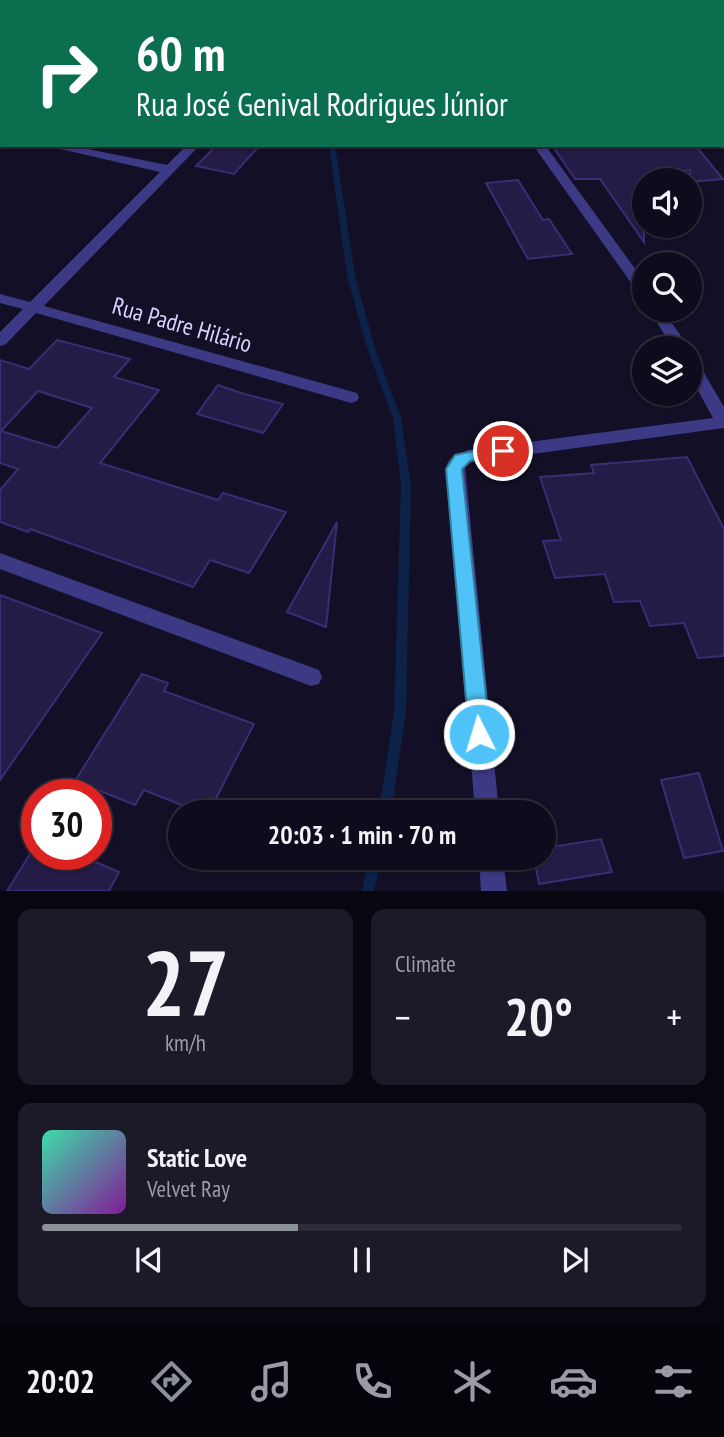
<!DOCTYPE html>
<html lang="en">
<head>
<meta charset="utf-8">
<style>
	:root { --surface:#0e0b1c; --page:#1c1929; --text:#f1f3f6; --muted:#9b9ba3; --line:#2e2b3b; --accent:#8c9099 }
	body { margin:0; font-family:"PT Sans Narrow",sans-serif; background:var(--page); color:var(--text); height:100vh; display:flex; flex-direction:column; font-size:26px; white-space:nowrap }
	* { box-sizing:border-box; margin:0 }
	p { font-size:23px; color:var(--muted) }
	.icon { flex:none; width:38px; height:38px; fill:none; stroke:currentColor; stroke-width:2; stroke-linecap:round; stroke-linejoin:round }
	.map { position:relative; height:891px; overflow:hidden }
	.panel { display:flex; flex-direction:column; gap:18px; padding:18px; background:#08060f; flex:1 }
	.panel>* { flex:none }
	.banner { position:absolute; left:0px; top:0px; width:724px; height:147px; box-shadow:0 2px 5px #0004,0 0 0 2px var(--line); background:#0b6e4f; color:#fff; overflow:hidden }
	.buttons { position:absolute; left:632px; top:168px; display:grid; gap:14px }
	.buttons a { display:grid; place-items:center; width:70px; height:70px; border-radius:50%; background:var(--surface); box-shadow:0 2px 5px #0004,0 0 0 2px var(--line); font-size:35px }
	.speed { position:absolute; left:21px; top:779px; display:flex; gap:14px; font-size:35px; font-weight:700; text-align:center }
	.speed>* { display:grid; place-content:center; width:91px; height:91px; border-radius:50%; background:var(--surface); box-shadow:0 2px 5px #0004,0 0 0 2px var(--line); line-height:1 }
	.speed .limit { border:10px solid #d22; background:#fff; color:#111 }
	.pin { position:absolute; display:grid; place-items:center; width:60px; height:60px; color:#fff; margin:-30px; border:4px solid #fff; border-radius:50%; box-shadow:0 2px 7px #0007 }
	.me { position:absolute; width:77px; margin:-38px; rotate:355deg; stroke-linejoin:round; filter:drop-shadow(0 0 5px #0008) }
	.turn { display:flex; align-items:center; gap:24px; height:147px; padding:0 21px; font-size:32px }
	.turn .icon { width:91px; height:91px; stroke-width:2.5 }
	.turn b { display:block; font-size:49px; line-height:60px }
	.big { font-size:52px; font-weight:700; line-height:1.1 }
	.panel .tile { flex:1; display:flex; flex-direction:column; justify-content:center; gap:10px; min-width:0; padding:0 24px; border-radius:14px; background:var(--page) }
	.panel .dial { align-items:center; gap:0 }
	.dial b { font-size:91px; line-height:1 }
	.song { display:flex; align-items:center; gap:21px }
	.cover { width:84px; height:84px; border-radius:10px; background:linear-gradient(135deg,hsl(160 70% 55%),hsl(290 70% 35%)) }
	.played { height:7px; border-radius:4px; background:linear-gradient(90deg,var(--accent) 40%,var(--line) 40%) }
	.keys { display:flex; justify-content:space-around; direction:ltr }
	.heat { display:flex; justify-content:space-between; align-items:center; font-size:38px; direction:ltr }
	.panel .tiles { flex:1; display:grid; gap:18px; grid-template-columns:1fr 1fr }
	.tile:last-child { grid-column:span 2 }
	.trip { position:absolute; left:168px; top:800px; width:388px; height:70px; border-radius:35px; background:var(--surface); box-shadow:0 2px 5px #0004,0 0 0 2px var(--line); font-weight:700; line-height:70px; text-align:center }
	.dock { display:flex; height:112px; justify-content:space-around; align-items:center; background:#06040b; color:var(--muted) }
	.dock .icon { width:49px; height:49px }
	.dock .active { color:var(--accent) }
	.dock b { font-size:32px; color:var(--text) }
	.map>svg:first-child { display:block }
</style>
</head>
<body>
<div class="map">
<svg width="724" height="891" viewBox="0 0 724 891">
	<rect width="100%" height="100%" fill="#130f26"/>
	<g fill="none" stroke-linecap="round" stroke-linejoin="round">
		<path fill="#0c2248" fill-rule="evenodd" d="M263,0H269L271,2H265Z
			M329,145H335L355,276L375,348L401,418L411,485L406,712L391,812H379L394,712L401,485L393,418L367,348L347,276Z
			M369,858H381L374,891H362Z"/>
	</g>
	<path fill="#241b47" stroke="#3b2d73" stroke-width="2" fill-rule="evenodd" d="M217,145H260L234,174L196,166Z
		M552,145H695L723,179L690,182V170L644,175V186L642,187L644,190V242L600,179H575Z
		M518,180L543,220L549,219L572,254L528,259L486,183Z
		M57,340L130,359L114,377L159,390L100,463L218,500L223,493L286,512L249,573L210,560L193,587L30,529L28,532L0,522V490L18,469L0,463V360L29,369ZM38,391L92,408L57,448L1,431Z
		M218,385L241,393L283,404L263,433L197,414Z
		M687,457L724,529V656L698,658L684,623L650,626L640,601L614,602L605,574L555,578L543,541L561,540L540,477L594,473L591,465Z
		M337,522L326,627L287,612Z
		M0,595L102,633L0,780Z
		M142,674L168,683L164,691L254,724L209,812H199L144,790L135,805L75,781Z
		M699,773L723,851L684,858L661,780Z
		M601,839L612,872L539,884L534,858H544V848Z
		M30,854H77L119,872L109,891H7Z"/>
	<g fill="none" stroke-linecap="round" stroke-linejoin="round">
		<path fill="#3d3a85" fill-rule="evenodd" d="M191,0H210L212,2H192Z
			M331,0H341L329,2Z
			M525,0H535L524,2Z
			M723,3H724V9H723Z
			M0,23H2V30H0Z
			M0,100H2L0,108Z
			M0,131L2,132V140L0,139Z
			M43,145H68L167,165L187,145H200L44,306L357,393L359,397L357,401L351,403L36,313L6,344L0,346V332L23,309L0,303V294L30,302L160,172Z
			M533,145H545L644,281V295L639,294Z
			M649,310H663L689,348H673Z
			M690,358L696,359L724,407V428L472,462L465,467L499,812H475L447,464L450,459L468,450L713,418L690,376Z
			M0,553L319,670L322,677L319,684L311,686L0,569Z
			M479,858H503L507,891H481Z"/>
		<path fill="#c25bff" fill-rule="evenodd" d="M659,0H669L671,2H660Z
			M723,58H724V65H723Z"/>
	</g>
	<path fill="#4fc3f7" stroke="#337fa1" stroke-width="2" d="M503,445L509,447L511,451L509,455L470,461L462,469L490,734L487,741L479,744L472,741L469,734L446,469L455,455Z"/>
	<g text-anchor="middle" stroke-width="6" stroke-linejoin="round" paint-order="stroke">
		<g font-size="24" fill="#d9d4ff" stroke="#130f26">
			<text transform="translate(182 325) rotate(16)" y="8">Rua Padre Hilário</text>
		</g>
	</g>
</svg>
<div class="buttons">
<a><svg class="icon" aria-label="sound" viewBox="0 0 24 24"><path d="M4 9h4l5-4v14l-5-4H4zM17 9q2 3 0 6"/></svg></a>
<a><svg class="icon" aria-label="search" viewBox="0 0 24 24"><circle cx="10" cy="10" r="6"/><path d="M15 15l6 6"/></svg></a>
<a><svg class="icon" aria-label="layers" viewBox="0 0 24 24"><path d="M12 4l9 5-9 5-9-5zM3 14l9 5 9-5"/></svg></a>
</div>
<div class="speed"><div class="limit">30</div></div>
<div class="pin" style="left:503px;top:451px;background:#d93025"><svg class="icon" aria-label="arrive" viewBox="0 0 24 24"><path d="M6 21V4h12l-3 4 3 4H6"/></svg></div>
<svg class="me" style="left:479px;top:734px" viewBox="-20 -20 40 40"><circle r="17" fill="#4fc3f7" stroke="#fff" stroke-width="3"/><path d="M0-11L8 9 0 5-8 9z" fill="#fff"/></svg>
<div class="trip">20:03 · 1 min · 70 m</div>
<div class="banner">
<div class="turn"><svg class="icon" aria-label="right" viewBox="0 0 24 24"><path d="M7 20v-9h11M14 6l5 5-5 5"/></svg><div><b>60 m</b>Rua José Genival Rodrigues Júnior</div></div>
</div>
</div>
<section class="panel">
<div class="tiles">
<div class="tile dial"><b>27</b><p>km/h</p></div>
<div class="tile"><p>Climate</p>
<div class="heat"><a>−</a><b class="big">20°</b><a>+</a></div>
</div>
<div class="tile">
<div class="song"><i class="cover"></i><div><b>Static Love</b><p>Velvet Ray</p></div></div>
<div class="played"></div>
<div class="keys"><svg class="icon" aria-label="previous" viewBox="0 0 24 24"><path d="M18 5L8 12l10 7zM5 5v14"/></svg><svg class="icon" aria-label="pause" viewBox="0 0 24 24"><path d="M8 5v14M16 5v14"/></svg><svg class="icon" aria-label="next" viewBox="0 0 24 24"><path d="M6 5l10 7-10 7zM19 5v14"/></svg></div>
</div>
</div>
</section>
<nav class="dock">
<b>20:02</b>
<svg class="icon active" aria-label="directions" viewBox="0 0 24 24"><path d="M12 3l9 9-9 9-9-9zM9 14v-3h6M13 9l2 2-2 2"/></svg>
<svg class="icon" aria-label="music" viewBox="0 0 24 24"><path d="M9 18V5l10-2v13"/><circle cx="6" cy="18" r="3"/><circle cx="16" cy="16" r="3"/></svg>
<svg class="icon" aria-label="phone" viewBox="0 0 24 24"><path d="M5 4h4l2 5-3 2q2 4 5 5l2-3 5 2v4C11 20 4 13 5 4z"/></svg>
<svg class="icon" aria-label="climate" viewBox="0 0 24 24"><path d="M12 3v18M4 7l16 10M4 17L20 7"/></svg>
<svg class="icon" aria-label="car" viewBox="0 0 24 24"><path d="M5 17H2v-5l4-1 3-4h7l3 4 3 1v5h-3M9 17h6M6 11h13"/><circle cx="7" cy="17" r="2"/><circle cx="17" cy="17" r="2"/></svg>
<svg class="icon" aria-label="filters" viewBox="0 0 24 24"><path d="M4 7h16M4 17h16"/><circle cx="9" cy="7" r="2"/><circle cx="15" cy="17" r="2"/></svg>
</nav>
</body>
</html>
